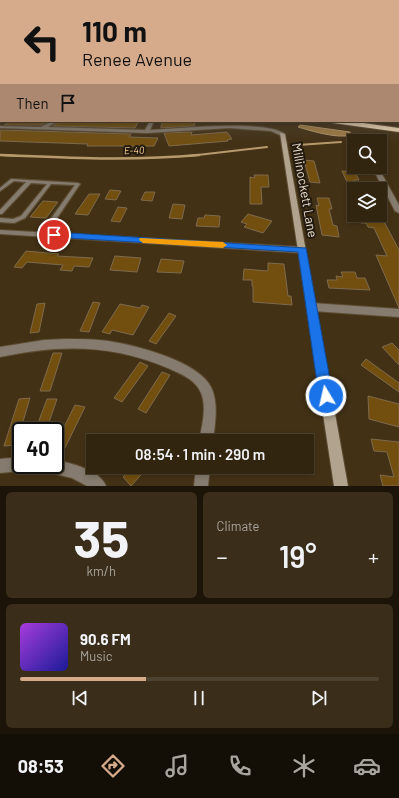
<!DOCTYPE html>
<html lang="en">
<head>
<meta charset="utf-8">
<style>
	:root { --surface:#322510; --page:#3a2d19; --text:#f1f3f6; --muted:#a8a59f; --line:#4d4230; --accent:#d6ab8b }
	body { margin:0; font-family:Barlow,sans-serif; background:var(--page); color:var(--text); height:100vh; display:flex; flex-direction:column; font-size:15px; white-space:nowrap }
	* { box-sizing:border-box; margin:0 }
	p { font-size:13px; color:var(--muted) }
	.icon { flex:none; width:22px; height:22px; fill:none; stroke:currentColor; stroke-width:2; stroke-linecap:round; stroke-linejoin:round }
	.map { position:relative; height:486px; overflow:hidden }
	.panel { display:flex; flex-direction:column; gap:6px; padding:6px; background:#1c1409; flex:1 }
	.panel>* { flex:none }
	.guide { position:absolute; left:0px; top:0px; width:399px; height:122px; box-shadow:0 2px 6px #0003,0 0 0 1px var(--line); background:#d6ab8b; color:#111; overflow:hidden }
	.tools { position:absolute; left:347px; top:134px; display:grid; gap:8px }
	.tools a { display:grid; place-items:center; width:40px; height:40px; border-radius:0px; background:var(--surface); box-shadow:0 2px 6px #0003,0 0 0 1px var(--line); font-size:20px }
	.speed { position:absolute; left:12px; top:422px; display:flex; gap:8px; font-size:20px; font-weight:700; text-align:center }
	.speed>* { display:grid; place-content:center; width:52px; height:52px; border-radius:50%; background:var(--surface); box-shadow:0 2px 6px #0003,0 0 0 1px var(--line); line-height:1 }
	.speed .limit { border:2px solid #111; border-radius:6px; background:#fff; color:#111 }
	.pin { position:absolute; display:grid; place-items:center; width:34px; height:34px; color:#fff; margin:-17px; border:2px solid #fff; border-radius:50%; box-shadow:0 1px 4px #0007 }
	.me { position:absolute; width:44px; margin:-22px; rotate:351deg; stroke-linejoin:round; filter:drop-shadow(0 0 3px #0008) }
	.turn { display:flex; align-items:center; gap:14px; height:84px; padding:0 16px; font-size:18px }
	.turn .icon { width:52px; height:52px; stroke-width:2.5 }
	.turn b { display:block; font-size:28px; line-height:34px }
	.then { display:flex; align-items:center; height:38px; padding:0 16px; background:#0003; gap:8px; font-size:15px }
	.big { font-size:30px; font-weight:600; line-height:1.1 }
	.panel .widget { flex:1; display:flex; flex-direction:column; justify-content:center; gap:6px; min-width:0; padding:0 14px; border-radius:6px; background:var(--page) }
	.panel .dial { align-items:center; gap:0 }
	.dial b { font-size:52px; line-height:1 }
	.song { display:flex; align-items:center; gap:12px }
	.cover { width:48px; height:48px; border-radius:6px; background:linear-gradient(135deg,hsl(280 70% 55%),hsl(240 70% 35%)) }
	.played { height:4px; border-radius:2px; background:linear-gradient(90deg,var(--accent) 35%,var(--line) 35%) }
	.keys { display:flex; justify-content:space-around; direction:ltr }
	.heat { display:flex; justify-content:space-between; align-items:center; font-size:22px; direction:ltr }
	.panel .tiles { flex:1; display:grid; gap:6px; grid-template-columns:1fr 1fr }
	.widget:last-child { grid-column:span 2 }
	.trip { position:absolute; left:86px; top:434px; width:228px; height:40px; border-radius:0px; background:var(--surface); box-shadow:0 2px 6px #0003,0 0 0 1px var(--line); font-weight:600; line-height:40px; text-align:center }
	.tabs { display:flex; height:64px; justify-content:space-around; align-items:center; background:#140f06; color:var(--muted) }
	.tabs .icon { width:28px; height:28px }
	.tabs .selected { color:var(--accent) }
	.tabs b { font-size:18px; color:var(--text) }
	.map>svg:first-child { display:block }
</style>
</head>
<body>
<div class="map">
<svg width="399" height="486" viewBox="0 0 399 486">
	<rect width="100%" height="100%" fill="#433115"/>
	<path fill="#a27d43" stroke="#b79a6c" d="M300,125L350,132L351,135C338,139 311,131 298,127Z"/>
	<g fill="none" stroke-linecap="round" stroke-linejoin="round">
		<path stroke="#b79a6c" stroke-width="2" d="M298,145L341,142
			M0,155L19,156
			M189,156L267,147"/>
		<path stroke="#b79a6c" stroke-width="2.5" d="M0,155C67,158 132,161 199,155"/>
	</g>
	<path fill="#724f0f" stroke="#7e6a4d" d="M11,121H49L41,125H4Z
		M59,121H139L135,128L53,126Z
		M163,121H196L194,126L161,128V126Z
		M0,130L131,134L129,137L158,138L154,146H87L88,144L0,141Z
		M192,132L191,135L227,132L232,139L227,140L228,141L169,146L164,133Z
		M304,160L314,161L320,183L310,182Z
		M342,171L355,172L359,180H354V197Z
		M254,175H268L269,187H261L262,204H250V177L255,178Z
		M110,190L121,191L116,200L105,199Z
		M145,192H155L152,201L141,200Z
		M89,194H100L88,215L75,214Z
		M317,198H329L332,209H329L333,225L337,226L339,237L322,235L316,205L319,206Z
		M43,201L58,202L46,218L30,217Z
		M173,204L185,205L182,219L169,218Z
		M118,207L127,208L120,222L111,221Z
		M248,214L272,221L263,233L244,227L247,224L241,222Z
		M205,215L220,216L219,227L196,226L198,218H204Z
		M358,215L381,216L399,250V308L376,255L387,256L374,228L368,227L366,223H361Z
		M26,251L59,254L57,256L93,258L89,267L74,266L72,271L60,270L63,265L27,262L22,268L14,267Z
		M115,256L141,258L137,272L110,270Z
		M161,259L184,261L181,273L157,272Z
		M268,263L284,264L288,296H291L292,305L253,302V286H252V280H243L244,269L268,271Z
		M341,272H355L357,278H365L370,290L329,288L327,280H337L336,276L343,277Z
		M93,302L100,303L89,332L80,331Z
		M45,303L39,332L30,333L37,304Z
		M120,304L140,308L142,305L149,307L133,335L112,330L110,334L102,332Z
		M169,313L176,316L156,344L149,341Z
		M392,343L399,350V365L382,347Z
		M53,353H62L50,391H40Z
		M366,359L399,383V392L361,365Z
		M140,362L148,366L122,402L114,398Z
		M162,372L170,375L146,413L138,409Z
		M368,396L399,404V427L369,419Z
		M30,398L16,445L4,446L19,399Z
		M47,399H57L46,431H35Z
		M75,405L85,407L61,456L55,454V445Z
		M371,439L399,442V486H383L380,475L394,477L387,452L374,451Z
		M132,467H148L131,486L123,477Z"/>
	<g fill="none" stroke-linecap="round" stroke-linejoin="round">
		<defs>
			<path id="lane" d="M11,179L78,183L80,184L55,221H51L50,220L75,185L51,184L25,218L14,223L0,222V218L13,219L21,216L47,184L31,183L2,214H0V210L26,182L14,181L0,191V188Z"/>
			<path id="street" d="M398,84H399V86H398Z
				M0,92H1V94H0Z
				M0,105H1V107H0Z
				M52,121H58L48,127L145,130L150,121H154L150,130C178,129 264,119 285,134L282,136L271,131L230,128L147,133L0,128V126L41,127Z
				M372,167H378L399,205V213L395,211Z
				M0,230L302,247L306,250L302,253L0,234Z
				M312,303L399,309V317L312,311L309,310L307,307L309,304Z
				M65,339C79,339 94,339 108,341C135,345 198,361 211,387C219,404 215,423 213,441H199C202,426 207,407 201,393C196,380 181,374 170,369C113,344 60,344 0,357V347L44,340Z
				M21,457V465H28L26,469L21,471L0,473V459Z
				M55,460C71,463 100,470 106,486H87L72,478L38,470L36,465H55Z
				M196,467H210L208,486H194Z"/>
			<path id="secondary" d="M280,133L285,134L348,486H334Z"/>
			<path id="highway" d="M0,82H1V86H0Z
				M398,116H399V120H398Z
				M329,121H349L399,128V132L333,123Z"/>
		</defs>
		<use href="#lane" stroke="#5d4c32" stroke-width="2.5"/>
		<use href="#street" stroke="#5d4c32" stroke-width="2"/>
		<use href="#secondary" stroke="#5d4c32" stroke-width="2"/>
		<use href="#highway" stroke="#5d4c32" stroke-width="2"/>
		<use href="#lane" fill="#857b6e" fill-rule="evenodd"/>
		<use href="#street" fill="#857b6e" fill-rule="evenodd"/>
		<use href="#secondary" fill="#b2a38e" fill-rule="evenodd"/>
		<use href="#highway" fill="#f5debd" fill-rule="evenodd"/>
	</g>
	<linearGradient id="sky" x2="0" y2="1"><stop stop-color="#251b0c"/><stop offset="0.53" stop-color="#554e46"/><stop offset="1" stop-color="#554e46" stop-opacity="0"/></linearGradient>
	<rect width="399" height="145" fill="url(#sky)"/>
	<path fill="#1a73e8" stroke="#114b97" d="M54,232L306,248L333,396L331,401L326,403L322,401L319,396L298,252L51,237L50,235L51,233Z"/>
	<path fill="#f59e0b" d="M140,238L223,242L227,245L223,248L143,243L139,240Z"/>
	<g text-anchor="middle" stroke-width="4" stroke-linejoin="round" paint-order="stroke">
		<g font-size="10" font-style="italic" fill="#fcd090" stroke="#231b0f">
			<text transform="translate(134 150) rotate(-2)" y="4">E-40</text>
		</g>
		<g font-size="13" fill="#e8dccc" stroke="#231b0f">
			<text transform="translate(305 190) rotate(80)" y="5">Millinockett Lane</text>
		</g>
	</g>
</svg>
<div class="tools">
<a><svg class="icon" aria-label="search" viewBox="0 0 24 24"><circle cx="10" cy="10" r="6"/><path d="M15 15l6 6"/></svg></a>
<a><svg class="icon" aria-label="layers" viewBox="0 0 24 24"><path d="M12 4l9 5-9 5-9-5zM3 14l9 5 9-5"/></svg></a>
</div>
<div class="speed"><div class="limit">40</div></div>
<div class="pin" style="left:54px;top:235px;background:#d93025"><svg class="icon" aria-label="arrive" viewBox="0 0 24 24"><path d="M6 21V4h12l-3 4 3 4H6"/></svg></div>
<svg class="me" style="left:326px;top:396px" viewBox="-20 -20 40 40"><circle r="17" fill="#1a73e8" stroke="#fff" stroke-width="3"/><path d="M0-11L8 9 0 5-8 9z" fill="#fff"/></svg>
<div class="trip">08:54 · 1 min · 290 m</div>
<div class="guide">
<div class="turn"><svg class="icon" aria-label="left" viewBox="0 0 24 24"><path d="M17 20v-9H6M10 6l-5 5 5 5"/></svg><div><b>110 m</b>Renee Avenue</div></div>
<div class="then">Then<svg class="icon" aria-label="arrive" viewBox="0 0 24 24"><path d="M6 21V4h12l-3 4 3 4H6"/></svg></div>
</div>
</div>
<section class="panel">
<div class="tiles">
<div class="widget dial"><b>35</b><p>km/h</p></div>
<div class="widget"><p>Climate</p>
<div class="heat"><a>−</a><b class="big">19°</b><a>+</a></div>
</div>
<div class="widget">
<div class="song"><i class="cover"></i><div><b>90.6 FM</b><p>Music</p></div></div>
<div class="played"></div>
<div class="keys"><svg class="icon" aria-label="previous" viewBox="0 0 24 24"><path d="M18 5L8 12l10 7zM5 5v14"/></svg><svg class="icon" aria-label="pause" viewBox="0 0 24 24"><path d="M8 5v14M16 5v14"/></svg><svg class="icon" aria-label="next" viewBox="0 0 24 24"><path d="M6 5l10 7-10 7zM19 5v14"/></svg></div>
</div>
</div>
</section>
<nav class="tabs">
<b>08:53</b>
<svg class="icon selected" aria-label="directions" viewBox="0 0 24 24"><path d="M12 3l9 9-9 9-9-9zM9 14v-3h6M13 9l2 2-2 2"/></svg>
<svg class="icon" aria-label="music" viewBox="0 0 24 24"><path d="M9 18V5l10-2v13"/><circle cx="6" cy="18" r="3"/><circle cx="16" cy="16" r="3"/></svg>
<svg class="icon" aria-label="phone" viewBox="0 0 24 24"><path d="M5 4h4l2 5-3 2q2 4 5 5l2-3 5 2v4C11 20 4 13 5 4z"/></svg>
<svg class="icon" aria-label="climate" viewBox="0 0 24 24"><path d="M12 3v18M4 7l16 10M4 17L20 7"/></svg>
<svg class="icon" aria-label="car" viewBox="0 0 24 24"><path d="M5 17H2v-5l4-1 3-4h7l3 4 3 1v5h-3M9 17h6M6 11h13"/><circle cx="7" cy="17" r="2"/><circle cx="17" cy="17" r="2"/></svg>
</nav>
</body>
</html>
